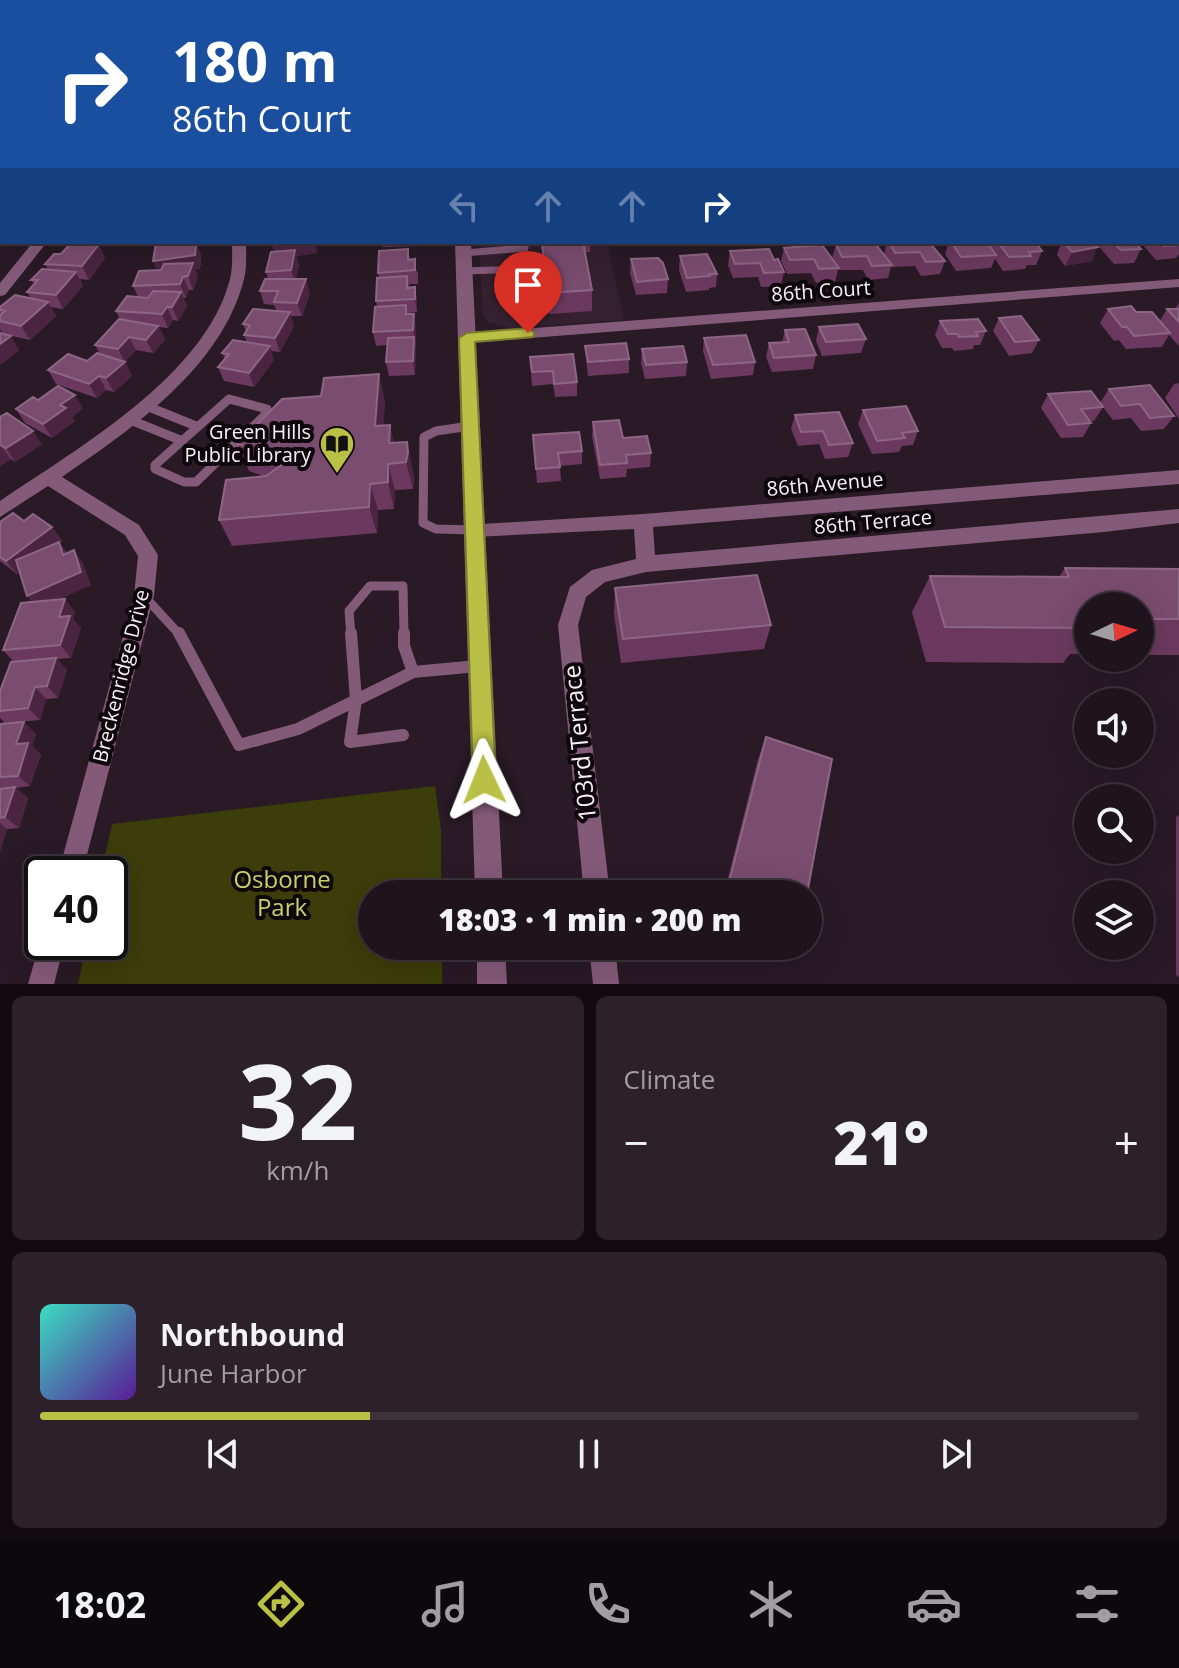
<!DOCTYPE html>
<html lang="en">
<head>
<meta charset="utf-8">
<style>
	:root { --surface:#1f141c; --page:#2c2129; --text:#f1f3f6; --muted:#a19ea3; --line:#3c333b; --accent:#bac045 }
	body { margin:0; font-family:"Open Sans",sans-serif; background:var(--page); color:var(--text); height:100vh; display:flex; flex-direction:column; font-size:30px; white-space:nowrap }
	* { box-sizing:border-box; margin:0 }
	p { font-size:26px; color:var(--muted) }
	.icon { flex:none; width:44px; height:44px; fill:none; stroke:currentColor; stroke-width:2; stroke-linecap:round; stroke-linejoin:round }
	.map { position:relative; height:984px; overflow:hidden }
	.panel { display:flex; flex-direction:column; gap:12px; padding:12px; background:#110b0f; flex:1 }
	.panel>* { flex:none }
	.top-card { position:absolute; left:0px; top:0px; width:1180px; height:244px; box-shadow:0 8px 32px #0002,0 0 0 2px var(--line); background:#1a4fa0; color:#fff; overflow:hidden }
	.needle { width:52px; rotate:85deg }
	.tools { position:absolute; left:1074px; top:592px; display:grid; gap:16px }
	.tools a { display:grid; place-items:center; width:80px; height:80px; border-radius:50%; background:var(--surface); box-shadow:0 8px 32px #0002,0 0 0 2px var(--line); font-size:40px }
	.speed { position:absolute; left:24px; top:856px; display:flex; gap:16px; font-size:40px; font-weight:700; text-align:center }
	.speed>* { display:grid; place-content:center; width:104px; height:104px; border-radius:50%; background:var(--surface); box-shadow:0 8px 32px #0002,0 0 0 2px var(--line); line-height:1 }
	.speed .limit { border:4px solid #111; border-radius:12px; background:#fff; color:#111 }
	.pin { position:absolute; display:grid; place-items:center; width:68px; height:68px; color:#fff; margin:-82px -34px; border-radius:50% 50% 50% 0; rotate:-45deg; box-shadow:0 0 8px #0007 }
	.pin .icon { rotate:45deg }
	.me { position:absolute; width:88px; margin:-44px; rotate:358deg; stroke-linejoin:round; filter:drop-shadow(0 0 6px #0008) }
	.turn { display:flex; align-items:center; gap:28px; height:168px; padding:0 40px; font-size:36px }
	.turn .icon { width:104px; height:104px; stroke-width:2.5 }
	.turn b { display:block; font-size:56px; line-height:68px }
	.lanes { display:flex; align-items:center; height:76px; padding:0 40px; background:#0003; justify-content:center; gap:40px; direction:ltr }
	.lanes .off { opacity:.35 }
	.big { font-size:60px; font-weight:800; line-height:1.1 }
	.panel .widget { flex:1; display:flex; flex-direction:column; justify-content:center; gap:12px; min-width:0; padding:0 28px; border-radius:12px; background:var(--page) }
	.panel .dial { align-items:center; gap:0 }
	.dial b { font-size:104px; line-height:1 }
	.song { display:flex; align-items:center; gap:24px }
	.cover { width:96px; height:96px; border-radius:12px; background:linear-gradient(135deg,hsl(170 70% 55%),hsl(270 70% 35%)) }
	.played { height:8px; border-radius:4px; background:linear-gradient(90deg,var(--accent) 30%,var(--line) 30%) }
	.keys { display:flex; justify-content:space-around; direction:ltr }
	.heat { display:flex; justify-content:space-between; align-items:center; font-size:44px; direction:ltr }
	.panel .tiles { flex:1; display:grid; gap:12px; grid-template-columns:1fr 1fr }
	.widget:last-child { grid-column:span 2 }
	.trip { position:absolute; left:358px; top:880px; width:464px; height:80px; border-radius:40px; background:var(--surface); box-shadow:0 8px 32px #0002,0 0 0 2px var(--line); font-weight:800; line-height:80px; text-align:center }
	.tabs { display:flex; height:128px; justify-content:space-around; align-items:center; background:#0c080b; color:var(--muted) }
	.tabs .icon { width:56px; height:56px }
	.tabs .on { color:var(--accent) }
	.tabs b { font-size:36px; color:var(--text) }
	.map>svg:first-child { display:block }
</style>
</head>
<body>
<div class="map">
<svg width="1179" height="984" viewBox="0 0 1179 984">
	<rect width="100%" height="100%" fill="#291a25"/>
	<path fill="#35202f" d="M479,242H607L624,320L510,328L487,322L483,315Z"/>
	<path fill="#3b3d0a" d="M435,786L441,830V894H372V946H442V984H78L87,942H110V874H101L112,824Z"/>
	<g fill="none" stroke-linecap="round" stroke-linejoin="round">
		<path stroke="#845a79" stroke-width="7" d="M464,253L525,248V242
			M464,271L523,269L528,333"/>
		<path stroke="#845a79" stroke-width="9" d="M229,399L267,409L265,415L196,482H184L155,469V465Z
			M144,405L196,426
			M128,419L180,440
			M470,426L436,431L424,437L423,523L436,529L474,530
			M144,596L180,635
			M351,635L349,611L370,586H403L404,635"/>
		<path stroke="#845a79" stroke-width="12" d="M179,633L239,745L298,729L413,672L478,666
			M351,633L356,700L350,742L403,735
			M404,633V646L413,672"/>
		<path fill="#845a79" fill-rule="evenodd" d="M146,0H156L145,2Z
			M296,0H306L295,2Z
			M450,0H460V2H450Z
			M607,0H617V2H607Z
			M762,0H772L773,2H763Z
			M914,0H924L925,2H915Z
			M1178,81H1179V87H1178Z
			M1178,154H1179V162H1178Z
			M0,237L2,242H8L7,244L0,245Z
			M33,242H47L5,295L0,296V283Z
			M232,242H246C246,254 247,268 244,279C222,367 132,429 62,477L139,525L158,555L154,596L82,874H58L134,596L138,556L125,535L48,486L0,517V501C78,448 205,376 230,279C233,267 232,254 232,242Z
			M1179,279V287L467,343L459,338L467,333Z
			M1179,470V484L653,527L655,555L1179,509V523L1104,532L646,572L605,582L586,597L578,625L610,894H584L558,625L570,587L592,570L636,559L634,529L474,537L467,535L465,530L467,525L643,514Z
			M42,935V942H65L54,984H28Z
			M589,946H615L619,984H593Z"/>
		<path fill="#845a79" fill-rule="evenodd" d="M1031,0H1082L1030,2Z
			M0,48H2V54H0Z
			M455,242H471L503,894H475Z
			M477,946H505L507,984H477Z"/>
	</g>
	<path fill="#6b395f" d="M545,0H574V2H545Z
		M642,0H676V2H643Z
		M1178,223L1179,254L1176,258L1156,260L1141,243L1139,247L1141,249L1134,263L1114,264L1095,242H1178Z
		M336,242H370L337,244Z
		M382,242H419V246L383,247Z
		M546,242H590V252H585L592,290V311L549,314L543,264L542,244H547Z
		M887,242H929L945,261L940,274L921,276L915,266L891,267L888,278L868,280L863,270H838L835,282L816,283L811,273L787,274L781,261L784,248L832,258L836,245L884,254Z
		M949,242H987L990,246L992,242H1035L1042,251L1036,265H1027L1025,269L1003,271L995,259L991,268L956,271L945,254Z
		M1058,242H1094L1092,261L1065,266L1057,255L1060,246Z
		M196,243L201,256L200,269H195L198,277L193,290H189L186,298H183L187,306L178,321L173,320L168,328L159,327L165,340L153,353L136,350L125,362L132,376L114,392L106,390L97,398L56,384L48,370L87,361L100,354L95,345L120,320L116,311L138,297L133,286L158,270L153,261L180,245Z
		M408,249L410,260L418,273V284H409L410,287H415L417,301V312L408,313L416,328L415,375L389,376L386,362L387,345L376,346L373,332L377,307L376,301L379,278L378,273Z
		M730,251L774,260L784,272L781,286L761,287L758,277L733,278L728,265Z
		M274,252L317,253L296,256L299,264L296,279L310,293L302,316H291L294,326L280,352L271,351L274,360L254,387L224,381L218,367L225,359L222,353L247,342L244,335L246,332L243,324L277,311L274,305L264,304L260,291L268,279L266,272Z
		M680,256L717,274L716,287L709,288V290L686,292L679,270Z
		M105,258L89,280L80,279L83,286L63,309L51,307L56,316L30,340L3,334L19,350L0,365V333L3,334L0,329V307L31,299L27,292L34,284L31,280L48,269L45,264Z
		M631,259L668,279L667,293L636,295L630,273Z
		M1179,303V346L1169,335L1162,347L1126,349L1119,340L1114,341L1100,323L1108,309L1136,312L1160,321L1167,309H1175Z
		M999,318L1039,340L1032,353L1009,356L993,331Z
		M940,321L986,331L980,345H974L973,349L954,351L952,348H942L935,335Z
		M819,327L866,339L861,353L822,356L816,341Z
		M785,330L816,355L813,369L772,372L766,357L769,343L782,342Z
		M704,338L755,362L753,375L711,379L703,351Z
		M585,346L629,359V373L588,376L586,360Z
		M642,349L687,362L686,376L645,379L641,363Z
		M530,357L577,382V396L555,397L553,384L532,386Z
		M1179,383V419L1165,398L1174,384Z
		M1109,389L1174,416L1164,429L1141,431L1131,418L1113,420L1100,403Z
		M1048,394L1103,407L1094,421H1090L1091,423L1083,437L1061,438L1041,408Z
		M38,400L83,408L72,417L75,421L52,438L25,423L16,409Z
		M385,401L383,425L394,443L407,442L414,478L413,489L395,490L394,509L378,510L377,533L232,546L219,520L263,476L249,471L238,444Z
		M863,410L918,431L913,445L902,446L899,452L872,454L858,424Z
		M795,415L853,443L848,457L825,459L819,444L798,446L791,429Z
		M0,417L42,444L15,462L11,459L0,466Z
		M593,422L651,453L650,467L627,469L626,477L600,479L592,436Z
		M533,435L582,451V464L560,466L561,481L537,483Z
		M24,521L52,527L62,541L59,543L67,553L74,550L83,564L91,585L57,600L65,599L75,612L73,619L81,628L71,658L57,659L67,670L58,698L46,699L40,720L5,723L0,718V691L13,661L3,650L32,602L27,596L20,572L17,574L0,561V522Z
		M1065,568L1179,569V655H1140V606H1088V654H1070L1063,663L926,662L912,612L930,576L1059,577Z
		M615,588L771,625L764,649L621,663L614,614Z
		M0,724L36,734L32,746L41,755L30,786L16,788L28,798L19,828L7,829L0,851Z
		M766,737L807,894H724L758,759Z
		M1179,815V977L1176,975V817Z"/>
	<path fill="#4a2441" d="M176,242H179L182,249L196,243L201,256L200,269H195L198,277L193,290L188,276L159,274L153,261L175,245Z
		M296,242H316L317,253L296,256L299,264L295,284L291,270L277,259L272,245Z
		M99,244L105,258L89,280L82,266Z
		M1098,247L1092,261L1065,266L1072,252Z
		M76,272L83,286L63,309L56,295Z
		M183,277L189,290L186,298L180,284Z
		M306,279L310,293L302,316L297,303Z
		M415,287L417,301V312L415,299Z
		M181,292L187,306L178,321L172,307Z
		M48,302L56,316L30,340L21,326Z
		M167,307L173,320L168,328L162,314Z
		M290,312L294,326L280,352L275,338Z
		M414,314L416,328V343L413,330Z
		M158,326L165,340L153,353L146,340Z
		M11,336L19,350L0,365V344Z
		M129,337L136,350L125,362L132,376L114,392L106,378L125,362L118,349Z
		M414,337L416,350L415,375L413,361Z
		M270,346L274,360L254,387L249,373Z
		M379,374L385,401L382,453L375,426Z
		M99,376L106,390L97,398L89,384Z
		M75,395L83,408L72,417L75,421L52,438L43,424L60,405Z
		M390,425L396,451L389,443Z
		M33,431L42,444L15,462L6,448Z
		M407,442L414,478L413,489L406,462Z
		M0,445L11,459L0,466Z
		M388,464L395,490L394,509L388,482Z
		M370,484L378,510L377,533L369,507Z
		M52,527L62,541L59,543L68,556L63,555L59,543L17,574L6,561Z
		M74,550L83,564L91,585L38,609L27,596Z
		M65,599L75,612L73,619L81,628L71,658L60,645L59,617Z
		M56,658L67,670L58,698L47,686Z
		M35,687L46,699L40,720L28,708Z
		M24,722L36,734L32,746L41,755L30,786L18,776L16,744Z
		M15,787L28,798L19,828L5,817Z
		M0,823L7,829L0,851Z"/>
	<path fill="#7a4c70" stroke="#8e6685" stroke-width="2" d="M1178,238L1179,245L1164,246L1160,242H1178Z
		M156,242H176L175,245L196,243L195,255L153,261Z
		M272,242H296L272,245Z
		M583,242L592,290L548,293L542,244Z
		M874,242L892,265L872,266L867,256L842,257L836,245Z
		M889,242H929L945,261L926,262L920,252L895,253Z
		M951,242H987L996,255L961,257Z
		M998,242H1035L1042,251L1029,252L1031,256L1009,257Z
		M1064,242H1094L1098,247L1072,252Z
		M1113,242H1135L1141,249L1121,250Z
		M71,243L99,244L82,266L45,264L54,254H61Z
		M822,245L839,268L819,269L814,259L790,260L784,248Z
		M408,249V260L415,259V270L378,273L379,251Z
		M769,249L774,260L778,259L784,272L764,273L760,263L735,264L730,251Z
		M295,250L291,270L266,272L271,252Z
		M707,254L717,274H709L710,276L687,278L680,256Z
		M658,258L663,263L668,279L637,282L631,259Z
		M193,263L188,276L183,277L180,284L133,286L139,271L161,270L164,264Z
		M42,269L76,272L56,295L27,292L38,280H31Z
		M407,276V288L415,287V299L376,301L377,278Z
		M265,279H306L297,303L274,302L278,291H260Z
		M153,291L181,292L172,307H167L162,314L116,311L127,296L148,298Z
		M15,295L48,302L21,326L0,321V315L5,311L0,310V307Z
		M406,305V314H414L413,330L373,332L375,307Z
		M1131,306L1136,312H1152L1170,333L1134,336L1127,327H1122L1108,309Z
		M253,309L290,312L275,338L244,335L250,325L243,324Z
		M1167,309H1179V322Z
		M1021,316L1039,340L1015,342L999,318Z
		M119,319L158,326L146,340L129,337L118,349L95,345Z
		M978,319L986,331L976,332L978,336L959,337L958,334H948L940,321Z
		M858,324L866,339L826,342L819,327Z
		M805,329L816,355L774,358L769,343L789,342L785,330Z
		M0,333L11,336L0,344Z
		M746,335L755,362L713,365L704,338Z
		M414,337L413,361L386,362L388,338Z
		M233,340L270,346L249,373L218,367L229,354L222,353Z
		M626,343L629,359L588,362L585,346Z
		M683,346L687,362L646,365L642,349Z
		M97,353L125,362L106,378L99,376L89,384L48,370L68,354L87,361Z
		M573,354L577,382L554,384L553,371L532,372L530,357Z
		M379,374L375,426L390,425L389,443L407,442L408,452L406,462L388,464V482L370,484L369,507L219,520L226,480L266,476L287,461L238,444L282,399L321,396L324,378Z
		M1150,385L1174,416L1150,418L1140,404L1121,406L1109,389Z
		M58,386L75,395L60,405L66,408L43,424L16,409L33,397L38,400Z
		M1091,391L1103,407L1081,409L1091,423L1068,425L1048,394Z
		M906,406L918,431L902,433L905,438L877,441L863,410Z
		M839,412L853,443L829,445L823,431L801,432L795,415Z
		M7,413L33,431L6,448L0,445V417Z
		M619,420L623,438L647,436L651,453L626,455L627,463L600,465L593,422Z
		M579,432L582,451L558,453L560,467L536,469L533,435Z
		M13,513L24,521L33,514L52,527L6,561L0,557V522Z
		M59,542L63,555L74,550L81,572L27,596L16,560Z
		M1065,568L1179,569V619H1140V606H1088V628L945,627L930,576L1069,577Z
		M757,575L771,625L623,639L615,588Z
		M65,599L59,617L70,616L60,645L3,650L21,603Z
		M56,658L47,686L35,687L28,708L0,711V691L11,662Z
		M24,722L16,744L28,743L18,776L0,777V724Z
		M766,737L832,759L807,894H726Z
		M15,787L5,817L0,818V789Z"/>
	<path fill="#bac045" stroke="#797d2d" stroke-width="2" d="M528,328L535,333L533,337L475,342L496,780L492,788L484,791L476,788L473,780L459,338L467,333Z"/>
	<defs>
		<symbol id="library-pin" viewBox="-11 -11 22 30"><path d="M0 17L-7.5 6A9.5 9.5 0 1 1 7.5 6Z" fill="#bac045" stroke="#0e070c"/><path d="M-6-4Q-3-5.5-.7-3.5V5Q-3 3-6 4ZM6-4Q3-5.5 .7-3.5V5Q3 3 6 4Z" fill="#111"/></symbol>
	</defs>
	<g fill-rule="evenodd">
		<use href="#library-pin" x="317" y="424" width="40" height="54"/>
	</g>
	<g text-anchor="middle" stroke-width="8" stroke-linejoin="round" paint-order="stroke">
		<g font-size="20" fill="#faeff6" stroke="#0e070c">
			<text transform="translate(821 291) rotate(-4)" y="7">86th Court</text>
			<text transform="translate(825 484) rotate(-5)" y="7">86th Avenue</text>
			<text transform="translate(873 522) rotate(-5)" y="7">86th Terrace</text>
			<text transform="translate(121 676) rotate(-76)" y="7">Breckenridge Drive</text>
		</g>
		<g font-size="20" fill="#faeff6" stroke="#0e070c" text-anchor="end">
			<text x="311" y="439">Green Hills<tspan x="311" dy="23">Public Library</tspan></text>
		</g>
		<g font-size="24" fill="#faeff6" stroke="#0e070c">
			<text transform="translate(580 743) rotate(-96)" y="8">103rd Terrace</text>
		</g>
		<g font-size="24" fill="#cad06a" stroke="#0e070c">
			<text x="282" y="888">Osborne<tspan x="282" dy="28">Park</tspan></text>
		</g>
	</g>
</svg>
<div class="tools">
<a><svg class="needle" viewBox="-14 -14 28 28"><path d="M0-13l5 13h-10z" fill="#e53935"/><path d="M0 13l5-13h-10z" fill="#a19ea3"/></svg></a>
<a><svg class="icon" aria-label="sound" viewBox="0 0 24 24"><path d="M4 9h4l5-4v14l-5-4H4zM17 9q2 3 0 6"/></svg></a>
<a><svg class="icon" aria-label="search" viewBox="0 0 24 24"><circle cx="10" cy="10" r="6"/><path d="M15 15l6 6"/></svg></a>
<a><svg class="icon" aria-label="layers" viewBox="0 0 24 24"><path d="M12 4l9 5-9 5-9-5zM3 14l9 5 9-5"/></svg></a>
</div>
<div class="speed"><div class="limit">40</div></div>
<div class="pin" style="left:528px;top:333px;background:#d93025"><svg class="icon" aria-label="arrive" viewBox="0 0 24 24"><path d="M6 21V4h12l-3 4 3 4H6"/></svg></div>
<svg class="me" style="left:484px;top:780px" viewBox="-20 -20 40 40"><path d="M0-17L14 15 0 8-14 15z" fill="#bac045" stroke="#fff" stroke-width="4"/></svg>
<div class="trip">18:03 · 1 min · 200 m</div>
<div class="top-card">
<div class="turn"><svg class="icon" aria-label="right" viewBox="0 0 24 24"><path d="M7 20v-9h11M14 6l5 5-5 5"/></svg><div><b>180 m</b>86th Court</div></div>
<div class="lanes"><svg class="icon off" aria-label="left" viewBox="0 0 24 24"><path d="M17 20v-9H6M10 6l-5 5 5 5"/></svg><svg class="icon off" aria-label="ahead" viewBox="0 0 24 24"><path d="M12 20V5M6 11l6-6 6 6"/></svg><svg class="icon off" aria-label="ahead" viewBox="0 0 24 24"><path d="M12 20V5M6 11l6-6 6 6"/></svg><svg class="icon" aria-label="right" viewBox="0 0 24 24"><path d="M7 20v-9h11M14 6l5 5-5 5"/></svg></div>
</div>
</div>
<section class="panel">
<div class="tiles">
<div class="widget dial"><b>32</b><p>km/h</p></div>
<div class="widget"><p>Climate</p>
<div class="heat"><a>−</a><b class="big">21°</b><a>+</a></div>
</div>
<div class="widget">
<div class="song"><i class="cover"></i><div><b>Northbound</b><p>June Harbor</p></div></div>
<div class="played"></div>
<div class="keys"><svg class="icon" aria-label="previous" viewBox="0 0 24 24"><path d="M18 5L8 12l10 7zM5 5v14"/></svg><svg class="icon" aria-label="pause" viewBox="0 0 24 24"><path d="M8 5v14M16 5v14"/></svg><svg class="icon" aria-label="next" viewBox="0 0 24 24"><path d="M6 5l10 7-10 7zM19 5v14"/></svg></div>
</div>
</div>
</section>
<nav class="tabs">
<b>18:02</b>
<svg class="icon on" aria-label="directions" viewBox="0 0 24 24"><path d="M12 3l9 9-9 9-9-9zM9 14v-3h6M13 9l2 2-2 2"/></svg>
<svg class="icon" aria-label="music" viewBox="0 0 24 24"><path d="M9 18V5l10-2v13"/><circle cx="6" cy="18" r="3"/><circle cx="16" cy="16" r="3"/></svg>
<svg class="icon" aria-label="phone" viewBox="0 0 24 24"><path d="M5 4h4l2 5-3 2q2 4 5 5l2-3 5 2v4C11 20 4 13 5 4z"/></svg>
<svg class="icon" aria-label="climate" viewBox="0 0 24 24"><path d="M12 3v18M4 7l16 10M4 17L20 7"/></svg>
<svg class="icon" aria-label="car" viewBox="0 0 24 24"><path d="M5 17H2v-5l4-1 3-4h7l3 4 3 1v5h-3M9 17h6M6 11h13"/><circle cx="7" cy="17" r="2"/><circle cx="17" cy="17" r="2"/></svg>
<svg class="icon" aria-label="filters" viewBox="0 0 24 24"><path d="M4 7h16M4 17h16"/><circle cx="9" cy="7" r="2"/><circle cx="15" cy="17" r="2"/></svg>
</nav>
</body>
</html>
